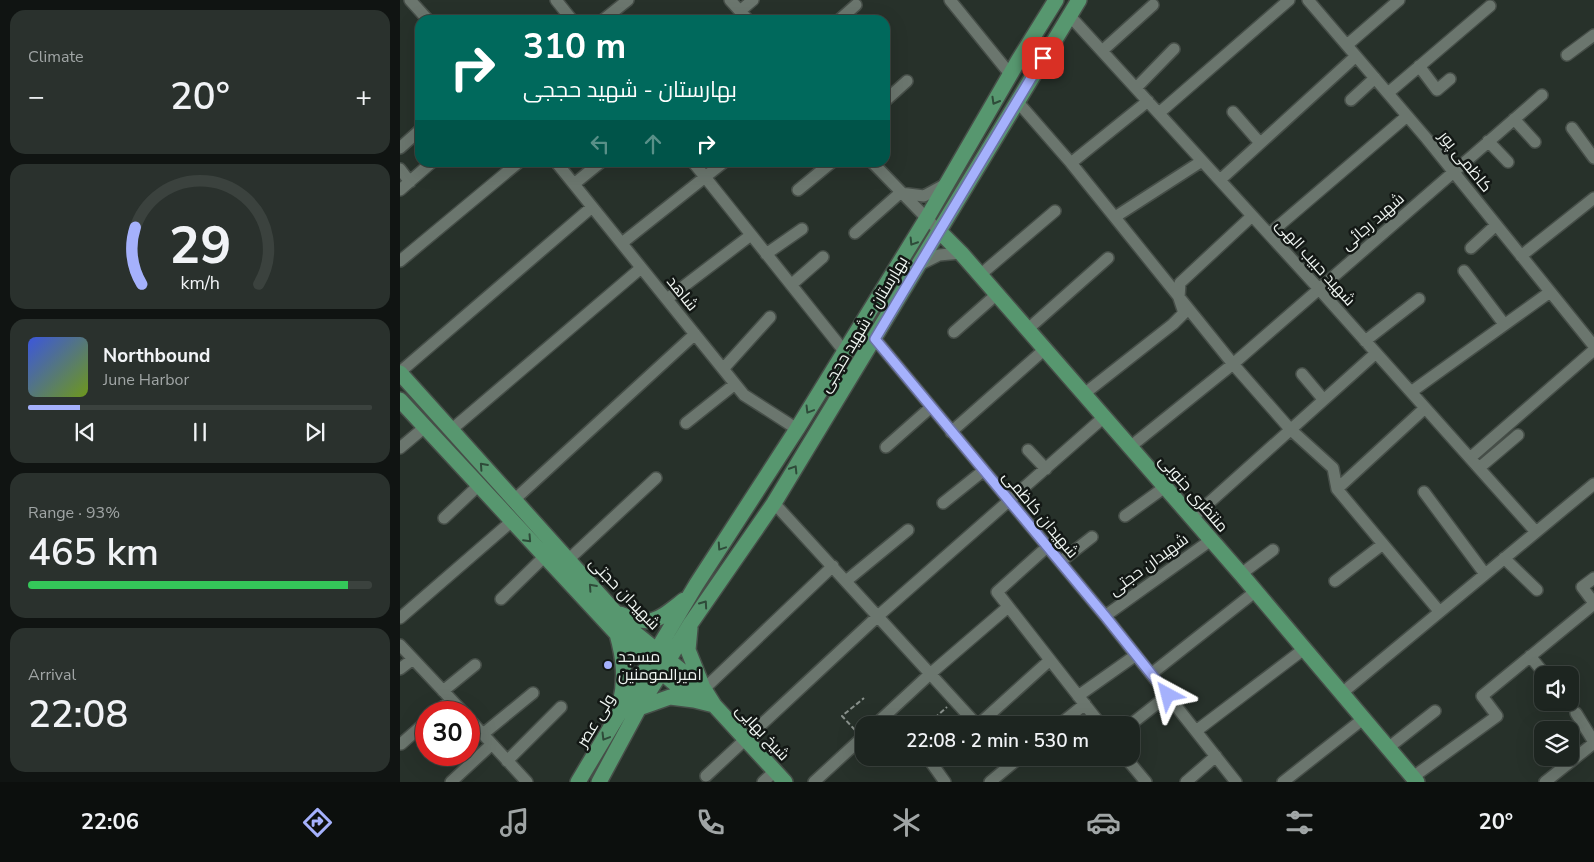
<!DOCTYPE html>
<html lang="en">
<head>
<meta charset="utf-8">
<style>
	:root { --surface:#1d2520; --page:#2a312d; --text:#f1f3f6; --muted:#a0a5a5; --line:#3b423e; --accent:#a5b1fc }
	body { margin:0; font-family:"Nunito Sans",Cairo,sans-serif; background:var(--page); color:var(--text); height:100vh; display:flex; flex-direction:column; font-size:19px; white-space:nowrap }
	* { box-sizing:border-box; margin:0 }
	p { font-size:16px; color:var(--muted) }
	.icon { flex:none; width:28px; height:28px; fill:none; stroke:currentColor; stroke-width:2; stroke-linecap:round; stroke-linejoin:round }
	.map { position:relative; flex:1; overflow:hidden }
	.drawer { display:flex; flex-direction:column; gap:10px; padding:10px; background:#101412; width:400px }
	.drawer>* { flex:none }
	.top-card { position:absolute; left:15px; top:15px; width:475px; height:152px; border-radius:15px; box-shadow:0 5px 20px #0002,0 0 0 1px var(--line); background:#00695c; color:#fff; overflow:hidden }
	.controls { position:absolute; left:1134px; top:666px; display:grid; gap:10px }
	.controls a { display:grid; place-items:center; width:45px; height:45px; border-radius:10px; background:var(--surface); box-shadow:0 5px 20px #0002,0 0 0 1px var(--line); font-size:25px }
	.speed { position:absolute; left:15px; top:701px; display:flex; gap:10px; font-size:25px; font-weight:700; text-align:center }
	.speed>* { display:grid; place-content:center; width:65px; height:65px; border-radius:50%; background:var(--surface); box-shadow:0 5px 20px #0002,0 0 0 1px var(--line); line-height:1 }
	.speed .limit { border:8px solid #d22; background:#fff; color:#111 }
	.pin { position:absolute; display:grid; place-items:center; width:42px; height:42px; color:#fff; margin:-21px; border-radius:10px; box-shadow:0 2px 8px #0006 }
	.me { position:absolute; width:55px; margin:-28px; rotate:322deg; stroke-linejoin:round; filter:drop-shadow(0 0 4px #0008) }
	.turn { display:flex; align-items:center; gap:18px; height:105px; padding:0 25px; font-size:22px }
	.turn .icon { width:65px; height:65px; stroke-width:2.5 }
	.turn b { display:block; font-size:35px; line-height:42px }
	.lanes { display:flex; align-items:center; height:48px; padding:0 25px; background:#0003; justify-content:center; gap:25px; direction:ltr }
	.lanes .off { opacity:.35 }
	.big { font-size:38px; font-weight:600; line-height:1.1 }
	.drawer .card { flex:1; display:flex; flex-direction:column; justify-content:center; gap:8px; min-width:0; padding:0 18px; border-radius:15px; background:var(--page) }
	.drawer .dial { align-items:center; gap:0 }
	.dial svg { height:130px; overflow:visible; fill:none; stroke:var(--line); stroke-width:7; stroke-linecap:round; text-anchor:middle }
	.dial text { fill:var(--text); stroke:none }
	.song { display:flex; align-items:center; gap:15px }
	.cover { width:60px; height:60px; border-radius:8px; background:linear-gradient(135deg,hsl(230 70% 55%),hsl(80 70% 35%)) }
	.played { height:5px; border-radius:2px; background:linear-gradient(90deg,var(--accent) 15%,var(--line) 15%) }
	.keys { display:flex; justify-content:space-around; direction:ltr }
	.heat { display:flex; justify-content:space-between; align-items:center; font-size:28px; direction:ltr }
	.charge { height:8px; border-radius:4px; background:linear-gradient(90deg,#34c759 93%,var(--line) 0) }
	.trip { position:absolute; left:455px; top:716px; width:285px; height:50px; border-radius:15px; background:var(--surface); box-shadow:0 5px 20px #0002,0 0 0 1px var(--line); font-weight:600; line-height:50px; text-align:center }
	.dock { display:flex; height:80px; justify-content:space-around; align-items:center; background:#0c0f0d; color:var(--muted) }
	.dock .icon { width:35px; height:35px }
	.dock .active { color:var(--accent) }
	.dock b { font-size:22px; color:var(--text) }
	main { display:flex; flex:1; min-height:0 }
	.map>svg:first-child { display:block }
</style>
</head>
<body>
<main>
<section class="drawer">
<div class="card"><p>Climate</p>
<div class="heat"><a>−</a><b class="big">20°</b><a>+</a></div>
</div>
<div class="card dial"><svg viewBox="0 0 100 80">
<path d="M14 69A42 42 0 1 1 86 69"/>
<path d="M14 69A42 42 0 0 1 10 34" stroke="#a5b1fc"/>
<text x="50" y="56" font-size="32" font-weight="700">29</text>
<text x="50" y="72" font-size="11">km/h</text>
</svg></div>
<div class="card">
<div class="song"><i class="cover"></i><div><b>Northbound</b><p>June Harbor</p></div></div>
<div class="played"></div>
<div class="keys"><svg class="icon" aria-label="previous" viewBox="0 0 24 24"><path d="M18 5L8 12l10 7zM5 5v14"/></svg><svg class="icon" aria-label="pause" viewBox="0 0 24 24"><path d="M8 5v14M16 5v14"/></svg><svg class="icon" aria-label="next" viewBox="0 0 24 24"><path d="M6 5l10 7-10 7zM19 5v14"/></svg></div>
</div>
<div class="card"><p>Range · 93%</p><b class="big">465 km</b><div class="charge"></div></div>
<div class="card"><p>Arrival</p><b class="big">22:08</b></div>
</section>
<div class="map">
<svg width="1194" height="782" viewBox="0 0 1194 782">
	<rect width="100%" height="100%" fill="#27312a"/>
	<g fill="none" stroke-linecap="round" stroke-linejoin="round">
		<defs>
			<path id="minor" d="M10,0L28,20
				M156,0L172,20
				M330,0L348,20
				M550,0L610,74
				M908,0L1027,139L1194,346
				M340,11L353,0
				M669,15L919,289L1136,532
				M203,20L228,0
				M439,20L456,5
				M947,45L999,0
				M702,51L753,5
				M1167,55L1194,35
				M1019,66L1037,90L1050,79
				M736,88L774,49
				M988,93L1090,6
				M951,100L975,78
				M485,101L507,81
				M617,101L671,163L833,364L890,429L933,468L937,489L1039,611
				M833,112L860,143
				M759,113L889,0
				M1114,119L1135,142
				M1172,128L1194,158
				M1088,141L1108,162
				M0,148L20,130
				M156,162L344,395L397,429
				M293,162L444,351
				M472,162L539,231
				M671,163L748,101
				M0,169L10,182
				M820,180L956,56
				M174,184L201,162
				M0,190L32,162
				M398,190L432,162
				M715,217L802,161
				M455,233L500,193L524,196L546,184
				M869,234L1007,116
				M222,243L324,162
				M1071,248L1096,225
				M366,254L402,229
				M1121,256L1194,198
				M0,261L119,162
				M519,265L539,255L561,253
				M1064,271L1104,324
				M580,275L655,211
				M391,285L423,257
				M267,299L351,235
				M628,329L708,258
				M554,332L597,294
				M475,339L705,616L836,782
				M965,341L1019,299
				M323,369L370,317
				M0,372L192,207
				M902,374L923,399
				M1011,392L1150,292
				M684,394L773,324L784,313L779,298L780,283L852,216
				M286,423L335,384
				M51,430L241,268
				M551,432L645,349
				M486,447L530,408
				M730,447L833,364L1142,95
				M0,448L25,427
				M628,450L646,469
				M1070,458L1194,350
				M1079,468L1118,435
				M937,489L1025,408
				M1024,492L1085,574
				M114,500L295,334
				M374,503L577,725
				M543,503L583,471
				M725,516L765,487
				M44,518L79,485
				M792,518L976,353
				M647,547L597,592L701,725
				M1104,558L1137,590
				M168,560L256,478
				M660,562L692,537
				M841,574L873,550
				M1194,578L1182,587L1194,603
				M446,581L508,530
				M935,581L983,544
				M101,599L145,556
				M705,616L811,540
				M0,618L112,521
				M0,645L63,712
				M1130,656L1142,671
				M0,669L13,659
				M751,674L856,591
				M304,689L433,566
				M43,691L75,665
				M942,693L1194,484
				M678,696L736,655
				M37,712L51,700
				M1176,713L1194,742
				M69,719L127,782
				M475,725L530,674L608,607
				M578,725L650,660
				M659,725L685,704
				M730,725L768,695
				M796,731L904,649
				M83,734L133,693
				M1,744L26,722
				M988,748L1035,711
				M528,758L545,782
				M726,758L746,782
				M107,761L161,707
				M306,776L478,616L704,417
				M1013,777L1097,716L1082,696L1194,604
				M51,782L92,744
				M363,782L375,771
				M414,782L464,736
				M590,782L619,758
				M786,782L816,756
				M883,782L963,719
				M1145,782L1194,743"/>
			<path id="major" d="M539,231L561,253L841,574L1017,782
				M0,373L215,612L235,633L304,689L314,705L385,782
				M0,400L217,634L294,700L314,705
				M220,614C253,627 257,621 284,600
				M290,628L288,650L302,685
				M217,634C224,659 226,679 220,704
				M239,708L270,697L294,700
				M178,782L296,585L397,429L527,218L618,61L656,0
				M199,782L239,708L291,623L374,503L679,0"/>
		</defs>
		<use href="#minor" stroke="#464e48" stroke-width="14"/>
		<use href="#major" stroke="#464e48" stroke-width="18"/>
		<path stroke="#88908b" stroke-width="2" stroke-dasharray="5 2.5" stroke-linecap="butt" d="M529,723L547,707
			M455,730L442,716L464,698
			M1136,748L1142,756
			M1144,758L1150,766"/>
		<use href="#minor" stroke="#6b766e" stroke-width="11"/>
		<use href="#major" stroke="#57976f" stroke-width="15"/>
	</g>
	<defs><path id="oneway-chevron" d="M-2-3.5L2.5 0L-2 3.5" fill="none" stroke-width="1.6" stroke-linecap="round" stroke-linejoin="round" transform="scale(1.25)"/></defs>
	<g stroke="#2e4b39">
		<use href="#oneway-chevron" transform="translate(595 101) rotate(120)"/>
		<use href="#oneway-chevron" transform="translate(513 242) rotate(122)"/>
		<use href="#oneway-chevron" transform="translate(409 410) rotate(121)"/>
		<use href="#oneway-chevron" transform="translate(83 466) rotate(-132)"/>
		<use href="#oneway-chevron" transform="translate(394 469) rotate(-58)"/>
		<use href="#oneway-chevron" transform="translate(128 539) rotate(47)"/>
		<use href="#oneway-chevron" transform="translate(321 547) rotate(124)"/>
		<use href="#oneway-chevron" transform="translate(192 587) rotate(-132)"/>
		<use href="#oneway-chevron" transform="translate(304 604) rotate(-55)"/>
		<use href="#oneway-chevron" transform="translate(205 737) rotate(121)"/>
	</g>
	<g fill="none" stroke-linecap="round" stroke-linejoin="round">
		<defs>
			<path id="route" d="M643,58L475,339L705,616L768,695"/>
		</defs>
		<use href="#route" stroke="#6b73a4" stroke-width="12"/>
		<use href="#route" stroke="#a5b1fc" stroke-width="9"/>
	</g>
	<circle fill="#a5b1fc" stroke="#131815" stroke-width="2" cx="208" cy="665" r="5"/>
	<g text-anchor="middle" stroke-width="5" stroke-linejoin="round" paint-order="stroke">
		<g font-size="16" fill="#eff5f1" stroke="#131815">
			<text transform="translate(1066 161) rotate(51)" y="6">کاظمی پور</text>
			<text transform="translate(972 221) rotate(-41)" y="6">شهید رجائی</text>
			<text transform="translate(916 262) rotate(48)" y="6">شهید حبیب الهی</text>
			<text transform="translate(283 293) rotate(51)" y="6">شاهد</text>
			<text transform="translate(463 324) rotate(-59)" y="6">بهارستان - شهید حججی</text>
			<text transform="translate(794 493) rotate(49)" y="6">منتظری جنوبی</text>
			<text transform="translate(641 514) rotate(50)" y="6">شهیدان کاظمی</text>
			<text transform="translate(748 564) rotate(-36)" y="6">شهیدان حجتی</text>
			<text transform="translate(225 593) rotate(46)" y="6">شهیدان حجتی</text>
			<text transform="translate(195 720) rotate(-59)" y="6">ولی عصر</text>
			<text transform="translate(363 732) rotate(47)" y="6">شیخ بهایی</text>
		</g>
		<g font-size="16" fill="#eff5f1" stroke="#131815" text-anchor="start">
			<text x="218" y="662">مسجد<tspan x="218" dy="18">امیرالمومنین</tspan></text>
		</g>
	</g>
</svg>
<div class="controls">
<a><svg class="icon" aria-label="sound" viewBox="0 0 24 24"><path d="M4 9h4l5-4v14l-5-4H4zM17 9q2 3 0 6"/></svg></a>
<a><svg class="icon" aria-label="layers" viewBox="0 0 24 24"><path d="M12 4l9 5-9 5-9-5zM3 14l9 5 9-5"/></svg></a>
</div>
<div class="speed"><div class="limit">30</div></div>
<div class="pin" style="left:643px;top:58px;background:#d93025"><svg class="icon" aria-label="arrive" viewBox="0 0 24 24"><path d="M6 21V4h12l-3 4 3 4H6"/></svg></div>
<svg class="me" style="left:768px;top:695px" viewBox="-20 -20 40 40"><path d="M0-17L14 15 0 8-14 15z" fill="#a5b1fc" stroke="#fff" stroke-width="4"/></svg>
<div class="trip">22:08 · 2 min · 530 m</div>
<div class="top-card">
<div class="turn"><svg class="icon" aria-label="right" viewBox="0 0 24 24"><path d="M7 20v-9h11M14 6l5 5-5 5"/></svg><div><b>310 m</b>بهارستان - شهید حججی</div></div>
<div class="lanes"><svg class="icon off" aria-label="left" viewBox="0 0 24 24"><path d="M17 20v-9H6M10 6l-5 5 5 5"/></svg><svg class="icon off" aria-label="ahead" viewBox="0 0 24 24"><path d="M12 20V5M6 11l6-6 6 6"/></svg><svg class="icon" aria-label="right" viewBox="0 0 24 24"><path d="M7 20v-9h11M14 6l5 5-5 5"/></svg></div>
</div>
</div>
</main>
<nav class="dock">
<b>22:06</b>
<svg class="icon active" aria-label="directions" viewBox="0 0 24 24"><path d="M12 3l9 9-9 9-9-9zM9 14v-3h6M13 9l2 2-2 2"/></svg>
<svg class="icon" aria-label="music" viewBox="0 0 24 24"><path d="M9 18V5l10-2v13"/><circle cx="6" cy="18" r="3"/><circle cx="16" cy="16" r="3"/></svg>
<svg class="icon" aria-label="phone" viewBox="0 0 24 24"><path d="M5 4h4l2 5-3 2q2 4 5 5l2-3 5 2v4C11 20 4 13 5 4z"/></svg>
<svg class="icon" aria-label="climate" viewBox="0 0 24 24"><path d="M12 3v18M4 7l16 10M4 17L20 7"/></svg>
<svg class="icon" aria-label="car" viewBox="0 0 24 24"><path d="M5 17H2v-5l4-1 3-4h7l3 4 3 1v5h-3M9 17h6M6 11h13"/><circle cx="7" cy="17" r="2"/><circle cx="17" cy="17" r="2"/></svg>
<svg class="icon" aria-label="filters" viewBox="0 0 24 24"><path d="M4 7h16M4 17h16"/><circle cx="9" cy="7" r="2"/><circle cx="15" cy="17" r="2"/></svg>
<b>20°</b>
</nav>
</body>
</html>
